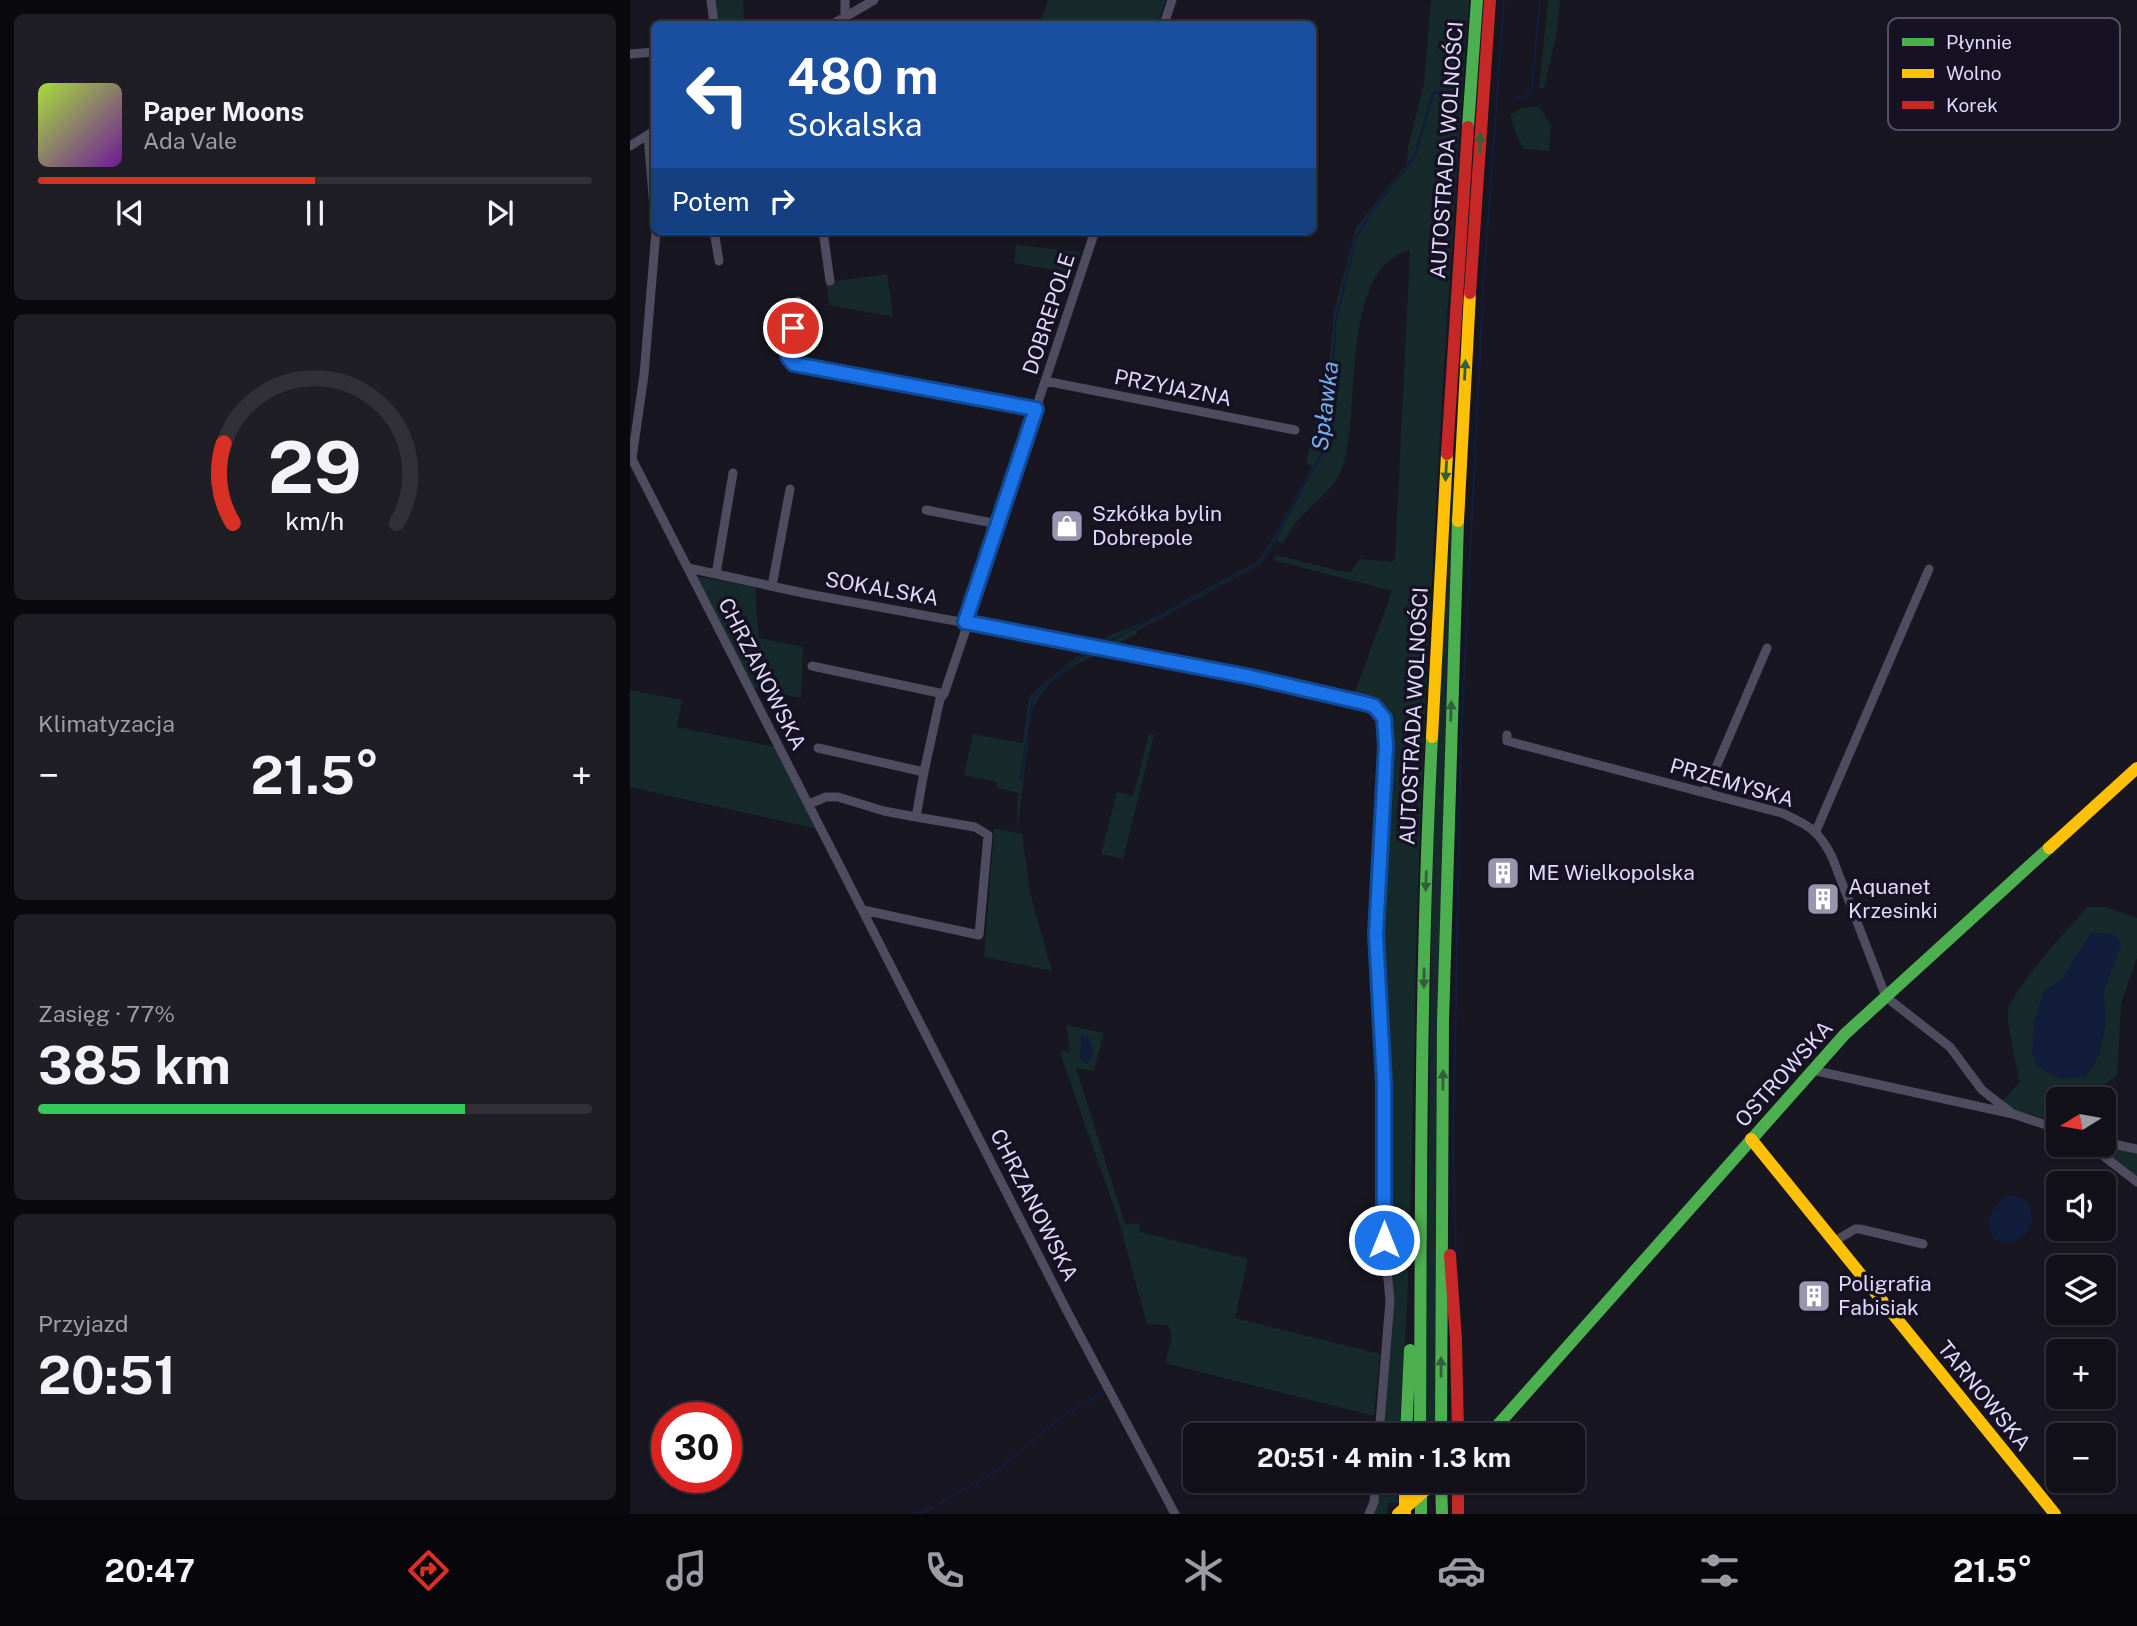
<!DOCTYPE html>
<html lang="pl">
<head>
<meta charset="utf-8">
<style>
	:root { --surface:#121018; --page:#1f1e25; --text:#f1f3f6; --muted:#9c9da2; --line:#313037; --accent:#d93025 }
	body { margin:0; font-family:"Public Sans",sans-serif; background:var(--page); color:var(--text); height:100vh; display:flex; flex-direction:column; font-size:26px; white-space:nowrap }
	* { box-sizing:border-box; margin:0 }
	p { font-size:23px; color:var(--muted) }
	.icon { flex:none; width:38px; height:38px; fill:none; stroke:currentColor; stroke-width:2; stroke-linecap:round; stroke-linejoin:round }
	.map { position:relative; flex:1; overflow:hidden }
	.side { display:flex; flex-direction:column; gap:14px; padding:14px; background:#0a090d; width:630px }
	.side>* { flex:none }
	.guide { position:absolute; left:21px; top:21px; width:665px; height:214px; border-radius:10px; box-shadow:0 2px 5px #0004,0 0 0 2px var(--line); background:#1a4fa0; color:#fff; overflow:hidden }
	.needle { width:46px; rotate:259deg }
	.controls { position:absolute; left:1416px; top:1087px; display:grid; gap:14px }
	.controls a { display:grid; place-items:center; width:70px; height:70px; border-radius:10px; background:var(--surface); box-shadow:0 2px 5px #0004,0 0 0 2px var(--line); font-size:35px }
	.speed { position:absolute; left:21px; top:1402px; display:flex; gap:14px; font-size:35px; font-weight:700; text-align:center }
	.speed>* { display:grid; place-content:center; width:91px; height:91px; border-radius:50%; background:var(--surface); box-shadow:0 2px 5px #0004,0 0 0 2px var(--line); line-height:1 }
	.speed .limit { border:10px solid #d22; background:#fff; color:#111 }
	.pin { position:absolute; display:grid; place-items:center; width:60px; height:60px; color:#fff; margin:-30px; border:4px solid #fff; border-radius:50%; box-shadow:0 2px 7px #0007 }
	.me { position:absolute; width:77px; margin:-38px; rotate:0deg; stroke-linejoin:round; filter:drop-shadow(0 0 5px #0008) }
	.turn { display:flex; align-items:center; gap:24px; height:147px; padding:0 21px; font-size:32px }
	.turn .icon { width:91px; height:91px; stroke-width:2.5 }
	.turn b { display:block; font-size:49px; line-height:60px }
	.then { display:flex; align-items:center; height:66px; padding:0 21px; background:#0003; gap:14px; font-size:26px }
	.big { font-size:52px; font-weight:700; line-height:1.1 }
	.side .widget { flex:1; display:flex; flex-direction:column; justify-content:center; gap:10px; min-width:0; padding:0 24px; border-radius:10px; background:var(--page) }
	.side .dial { align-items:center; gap:0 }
	.dial svg { height:182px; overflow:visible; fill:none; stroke:var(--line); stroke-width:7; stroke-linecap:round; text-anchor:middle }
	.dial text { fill:var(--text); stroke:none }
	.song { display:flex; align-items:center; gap:21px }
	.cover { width:84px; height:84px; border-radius:10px; background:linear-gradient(135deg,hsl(80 70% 55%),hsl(280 70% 35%)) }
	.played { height:7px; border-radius:4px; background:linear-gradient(90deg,var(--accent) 50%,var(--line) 50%) }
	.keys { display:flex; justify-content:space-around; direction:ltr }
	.heat { display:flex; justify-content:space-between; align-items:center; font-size:38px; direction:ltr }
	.charge { height:10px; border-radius:5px; background:linear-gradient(90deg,#34c759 77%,var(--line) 0) }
	.trip { position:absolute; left:553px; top:1423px; width:402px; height:70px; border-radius:10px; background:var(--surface); box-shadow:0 2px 5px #0004,0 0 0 2px var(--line); font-weight:700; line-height:70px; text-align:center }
	.tab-bar { display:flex; height:112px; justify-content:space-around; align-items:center; background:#07060a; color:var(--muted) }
	.tab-bar .icon { width:49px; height:49px }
	.tab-bar .current { color:var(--accent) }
	.tab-bar b { font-size:32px; color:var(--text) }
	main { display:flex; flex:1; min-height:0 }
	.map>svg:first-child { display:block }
</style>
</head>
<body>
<main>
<section class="side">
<div class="widget">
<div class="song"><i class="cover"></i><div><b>Paper Moons</b><p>Ada Vale</p></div></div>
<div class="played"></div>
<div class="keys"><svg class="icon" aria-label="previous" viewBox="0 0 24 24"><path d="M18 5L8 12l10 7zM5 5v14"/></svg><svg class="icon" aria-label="pause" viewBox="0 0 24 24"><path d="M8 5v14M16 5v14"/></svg><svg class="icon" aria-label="next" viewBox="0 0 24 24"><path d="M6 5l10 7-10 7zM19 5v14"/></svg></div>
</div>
<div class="widget dial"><svg viewBox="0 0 100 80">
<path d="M14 69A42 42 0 1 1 86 69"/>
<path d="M14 69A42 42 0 0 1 10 34" stroke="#d93025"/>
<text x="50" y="56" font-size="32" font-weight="700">29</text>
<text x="50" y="72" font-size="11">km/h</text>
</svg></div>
<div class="widget"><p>Klimatyzacja</p>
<div class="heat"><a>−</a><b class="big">21.5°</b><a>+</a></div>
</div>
<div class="widget"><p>Zasięg · 77%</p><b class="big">385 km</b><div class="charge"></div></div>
<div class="widget"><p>Przyjazd</p><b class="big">20:51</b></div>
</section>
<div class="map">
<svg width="1507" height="1514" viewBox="0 0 1507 1514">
	<rect width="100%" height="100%" fill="#181620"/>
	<path fill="#162a2b" d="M84,0H113L114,24H87Z
		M418,0H536L527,24H410Z
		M801,0H839C818,286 800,572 789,858C782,1050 784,1243 769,1435H753L759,1255V1131L752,941L759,736L740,702L724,695L762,591L643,560L646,555L714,572L721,571L730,559L762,562L765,558L780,250C707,269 733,413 712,468C704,490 683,503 668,520C662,527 658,535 653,543L647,541L630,565L506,631L507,634L492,641L489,646L465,642L518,620L627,562L642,541L682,466L676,464L691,397L696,398L704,312L726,228L777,163L778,147L794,84Z
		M918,0H930L927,31L914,88H909Z
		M909,106L921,126L919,151L894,149C887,137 882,127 881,114L893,108Z
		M846,119L806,1435H795L803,801Z
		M386,245L450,252L443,274L384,263Z
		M257,274L263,317L199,305L196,282Z
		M65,576L125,587L129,638L173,647L171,698L123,688Z
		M459,649L478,654C449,656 413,683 402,710L387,833L392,834L400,893L422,971L354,957L364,828L387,833L388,793L367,788V782L334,775L343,734L393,743L399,698L403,693L446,657Z
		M0,690L52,700L47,727L145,747L188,829L0,787Z
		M519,734L524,735L493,859L471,854L487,792L503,796Z
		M1458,907H1475L1507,918V958L1491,1003L1487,1075L1455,1099H1428V1118L1422,1120L1382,1110L1373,1100L1390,1082C1387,1069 1376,1023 1378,1012C1381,991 1441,924 1458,907Z
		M436,1025L474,1033L464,1071L446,1068L495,1224L509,1223L510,1232L618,1259L605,1318L750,1354L744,1416L535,1363L542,1336L538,1325L517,1324L490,1225L432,1058L431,1050L440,1053Z
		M1474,1144L1507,1152V1180L1464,1145Z
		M749,1481H768V1503H758L757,1514H743Z"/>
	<path fill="#121d3b" d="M1461,932L1486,935L1491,945L1474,991L1476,1021L1471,1049L1464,1066L1455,1077L1430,1079L1408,1067L1402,1053L1404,1021L1414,991L1433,978Z
		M451,1034L458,1036C463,1045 465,1057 457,1064L450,1059Z
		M1379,1196H1388L1399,1203L1403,1221L1395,1234L1384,1243L1365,1240L1359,1228L1358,1219L1371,1199Z"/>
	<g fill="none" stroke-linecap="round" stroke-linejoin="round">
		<path stroke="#121d3b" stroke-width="2.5" d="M885,97C894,98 899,97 902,88L910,0
			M474,644L627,565L642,546L680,473L693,453L705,340L704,327L726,237L742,211L785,156L803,93L813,92
			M391,779L403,697L436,668L461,650
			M826,1253L823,1145L831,740L853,292L874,0
			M308,1504L368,1470L431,1417L472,1393
			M287,1514L303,1507"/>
		<path stroke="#4e4c5f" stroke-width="9" d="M81,0L84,24
			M215,17V0
			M203,24L244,0
			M534,24L542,0
			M0,54L24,52
			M18,135L24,209
			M0,146L24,131
			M84,231L89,261
			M193,231L200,281
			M168,301L158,354L160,360L164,364L406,409
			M415,381L665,430
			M0,455L438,1313L545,1514
			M2,458L14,375L26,231
			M296,510L368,524
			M58,568L178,594L500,653L734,703L751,712L757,726L746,934L754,1084V1240L760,1300L749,1435
			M86,574L103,473
			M142,586L160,489
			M182,666L314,694
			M877,735V741L1152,813C1178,825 1189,830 1202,857L1256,997L1320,1047L1352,1090L1383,1114
			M188,748L294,772L310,699L314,694L336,629L335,622L465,231
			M1075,793L1137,648
			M179,804L196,797H208L254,811L286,817
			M1186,831L1299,569
			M233,910L349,935L358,835L345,827L286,817L294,772
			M1182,1070L1383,1114L1428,1129
			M1474,1142L1507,1149
			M1458,1144L1507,1182
			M1205,1241L1225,1229H1230L1293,1244
			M739,1514L744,1502L745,1480"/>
		<path stroke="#4caf50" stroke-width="12" d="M838,127L847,0
			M776,1435L780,1350
			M790,1435C791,1202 790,969 802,737
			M811,1435L813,1022L828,521
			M859,1435L1215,1034L1419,848
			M791,1480V1514
			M811,1480L812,1514"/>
		<path stroke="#ffc107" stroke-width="12" d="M828,521L840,293
			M802,737L817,454
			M1419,848L1507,768
			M1121,1139L1425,1514
			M775,1480V1514"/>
		<path stroke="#c62828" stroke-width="12" d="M840,293L860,0
			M817,454L838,127
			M820,1255L826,1340L828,1435
			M828,1480V1514"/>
		<path stroke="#ffc107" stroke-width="12" d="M768,1514L807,1480"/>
	</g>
	<defs><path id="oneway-solid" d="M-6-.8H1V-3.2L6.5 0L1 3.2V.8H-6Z" transform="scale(1.75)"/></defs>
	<g fill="#31603a">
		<use href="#oneway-solid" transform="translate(850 143) rotate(-86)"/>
		<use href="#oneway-solid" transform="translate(835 370) rotate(-87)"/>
		<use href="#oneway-solid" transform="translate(816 471) rotate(93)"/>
		<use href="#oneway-solid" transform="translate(821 711) rotate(-88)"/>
		<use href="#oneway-solid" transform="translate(796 881) rotate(92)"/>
		<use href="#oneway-solid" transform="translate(794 978) rotate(91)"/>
		<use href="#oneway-solid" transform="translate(813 1080) rotate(-89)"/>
		<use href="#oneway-solid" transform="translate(811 1367) rotate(-90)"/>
	</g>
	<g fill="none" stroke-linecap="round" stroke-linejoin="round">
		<defs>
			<path id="route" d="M163,328L158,357L164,364L406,409L335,622L621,677L734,703L744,706L754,718L756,746L746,934L754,1084V1240"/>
		</defs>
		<use href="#route" stroke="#114b97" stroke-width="18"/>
		<use href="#route" stroke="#1a73e8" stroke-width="12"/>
	</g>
	<defs>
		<symbol id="shop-square" viewBox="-11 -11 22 22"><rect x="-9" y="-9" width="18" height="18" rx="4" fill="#9995ae" stroke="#161224"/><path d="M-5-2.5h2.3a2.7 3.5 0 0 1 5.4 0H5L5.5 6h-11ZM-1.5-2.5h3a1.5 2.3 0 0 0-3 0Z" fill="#fff"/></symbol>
		<symbol id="building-square" viewBox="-11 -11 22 22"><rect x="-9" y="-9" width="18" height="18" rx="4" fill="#9995ae" stroke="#161224"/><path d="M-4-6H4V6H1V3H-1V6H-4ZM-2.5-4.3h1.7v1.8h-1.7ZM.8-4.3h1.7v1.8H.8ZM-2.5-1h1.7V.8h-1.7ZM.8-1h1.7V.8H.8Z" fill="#fff"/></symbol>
	</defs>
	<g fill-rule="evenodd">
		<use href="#shop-square" x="418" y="507" width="38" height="38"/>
		<use href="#building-square" x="854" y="854" width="38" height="38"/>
		<use href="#building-square" x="1174" y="880" width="38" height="38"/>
		<use href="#building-square" x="1165" y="1277" width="38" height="38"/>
	</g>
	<g text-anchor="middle" stroke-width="7" stroke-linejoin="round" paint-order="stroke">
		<g font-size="21" fill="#dfdafa" stroke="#161224">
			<text transform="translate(817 150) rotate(-86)" y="7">AUTOSTRADA WOLNOŚCI</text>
			<text transform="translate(419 314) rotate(-72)" y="7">DOBREPOLE</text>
			<text transform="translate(543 388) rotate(11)" y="7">PRZYJAZNA</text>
			<text transform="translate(252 589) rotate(10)" y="7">SOKALSKA</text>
			<text transform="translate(132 674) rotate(63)" y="7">CHRZANOWSKA</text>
			<text transform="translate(784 716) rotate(-87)" y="7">AUTOSTRADA WOLNOŚCI</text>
			<text transform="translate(1102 783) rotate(16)" y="7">PRZEMYSKA</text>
			<text transform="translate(1154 1074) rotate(-48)" y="7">OSTROWSKA</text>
			<text transform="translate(404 1205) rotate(63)" y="7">CHRZANOWSKA</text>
			<text transform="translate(1354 1396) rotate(51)" y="7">TARNOWSKA</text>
		</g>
		<g font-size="21" fill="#dfdafa" stroke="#161224" text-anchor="start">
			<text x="462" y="521">Szkółka bylin<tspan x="462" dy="24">Dobrepole</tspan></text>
			<text x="898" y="880">ME Wielkopolska</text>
			<text x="1218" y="894">Aquanet<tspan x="1218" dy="24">Krzesinki</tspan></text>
			<text x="1208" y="1291">Poligrafia<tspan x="1208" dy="24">Fabisiak</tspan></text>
		</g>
		<g font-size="23" font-style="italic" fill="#75aeed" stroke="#161224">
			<text transform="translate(695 406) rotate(-83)" y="8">Spławka</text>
		</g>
	</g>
	<rect x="1258" y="18" width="232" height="112" rx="10" fill="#161224" stroke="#524e64" stroke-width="2"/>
	<rect x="1272" y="38" width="32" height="8" fill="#4caf50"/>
	<rect x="1272" y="69" width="32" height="9" fill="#ffc107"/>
	<rect x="1272" y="101" width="32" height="8" fill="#c62828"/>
	<g font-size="19" fill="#dfdafa">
		<text x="1316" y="49">Płynnie</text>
		<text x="1316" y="80">Wolno</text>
		<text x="1316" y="112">Korek</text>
	</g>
</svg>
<div class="controls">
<a><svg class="needle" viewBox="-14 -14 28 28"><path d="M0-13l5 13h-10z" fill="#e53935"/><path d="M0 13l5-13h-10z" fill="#9c9da2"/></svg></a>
<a><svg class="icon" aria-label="sound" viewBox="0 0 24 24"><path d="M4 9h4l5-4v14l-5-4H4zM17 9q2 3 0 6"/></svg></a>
<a><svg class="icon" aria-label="layers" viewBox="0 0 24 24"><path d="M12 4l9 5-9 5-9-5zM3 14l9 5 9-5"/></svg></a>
<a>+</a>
<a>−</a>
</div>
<div class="speed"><div class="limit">30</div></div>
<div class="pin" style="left:163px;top:328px;background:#d93025"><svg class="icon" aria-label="arrive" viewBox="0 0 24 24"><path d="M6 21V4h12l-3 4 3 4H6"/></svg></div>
<svg class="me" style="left:754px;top:1240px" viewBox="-20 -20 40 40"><circle r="17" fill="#1a73e8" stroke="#fff" stroke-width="3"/><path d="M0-11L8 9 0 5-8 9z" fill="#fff"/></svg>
<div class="trip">20:51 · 4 min · 1.3 km</div>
<div class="guide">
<div class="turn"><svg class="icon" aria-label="left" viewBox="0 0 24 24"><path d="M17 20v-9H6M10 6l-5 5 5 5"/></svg><div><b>480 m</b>Sokalska</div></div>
<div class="then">Potem<svg class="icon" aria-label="right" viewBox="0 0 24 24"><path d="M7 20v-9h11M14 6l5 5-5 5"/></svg></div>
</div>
</div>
</main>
<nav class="tab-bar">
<b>20:47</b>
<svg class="icon current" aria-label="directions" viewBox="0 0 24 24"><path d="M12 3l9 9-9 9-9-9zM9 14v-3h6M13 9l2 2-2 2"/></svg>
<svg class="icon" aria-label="music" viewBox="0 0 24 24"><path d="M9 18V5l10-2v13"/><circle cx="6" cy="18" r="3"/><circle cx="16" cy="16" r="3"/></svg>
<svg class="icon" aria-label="phone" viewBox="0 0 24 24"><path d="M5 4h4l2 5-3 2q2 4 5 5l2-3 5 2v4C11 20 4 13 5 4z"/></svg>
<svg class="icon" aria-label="climate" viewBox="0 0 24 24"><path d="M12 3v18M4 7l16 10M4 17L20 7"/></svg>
<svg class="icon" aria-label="car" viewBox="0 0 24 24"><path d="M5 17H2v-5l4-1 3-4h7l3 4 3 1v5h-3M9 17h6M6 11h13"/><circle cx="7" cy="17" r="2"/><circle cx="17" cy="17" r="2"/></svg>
<svg class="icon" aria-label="filters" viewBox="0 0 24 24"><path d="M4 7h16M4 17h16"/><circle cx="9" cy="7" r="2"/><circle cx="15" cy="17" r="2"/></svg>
<b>21.5°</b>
</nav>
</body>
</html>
